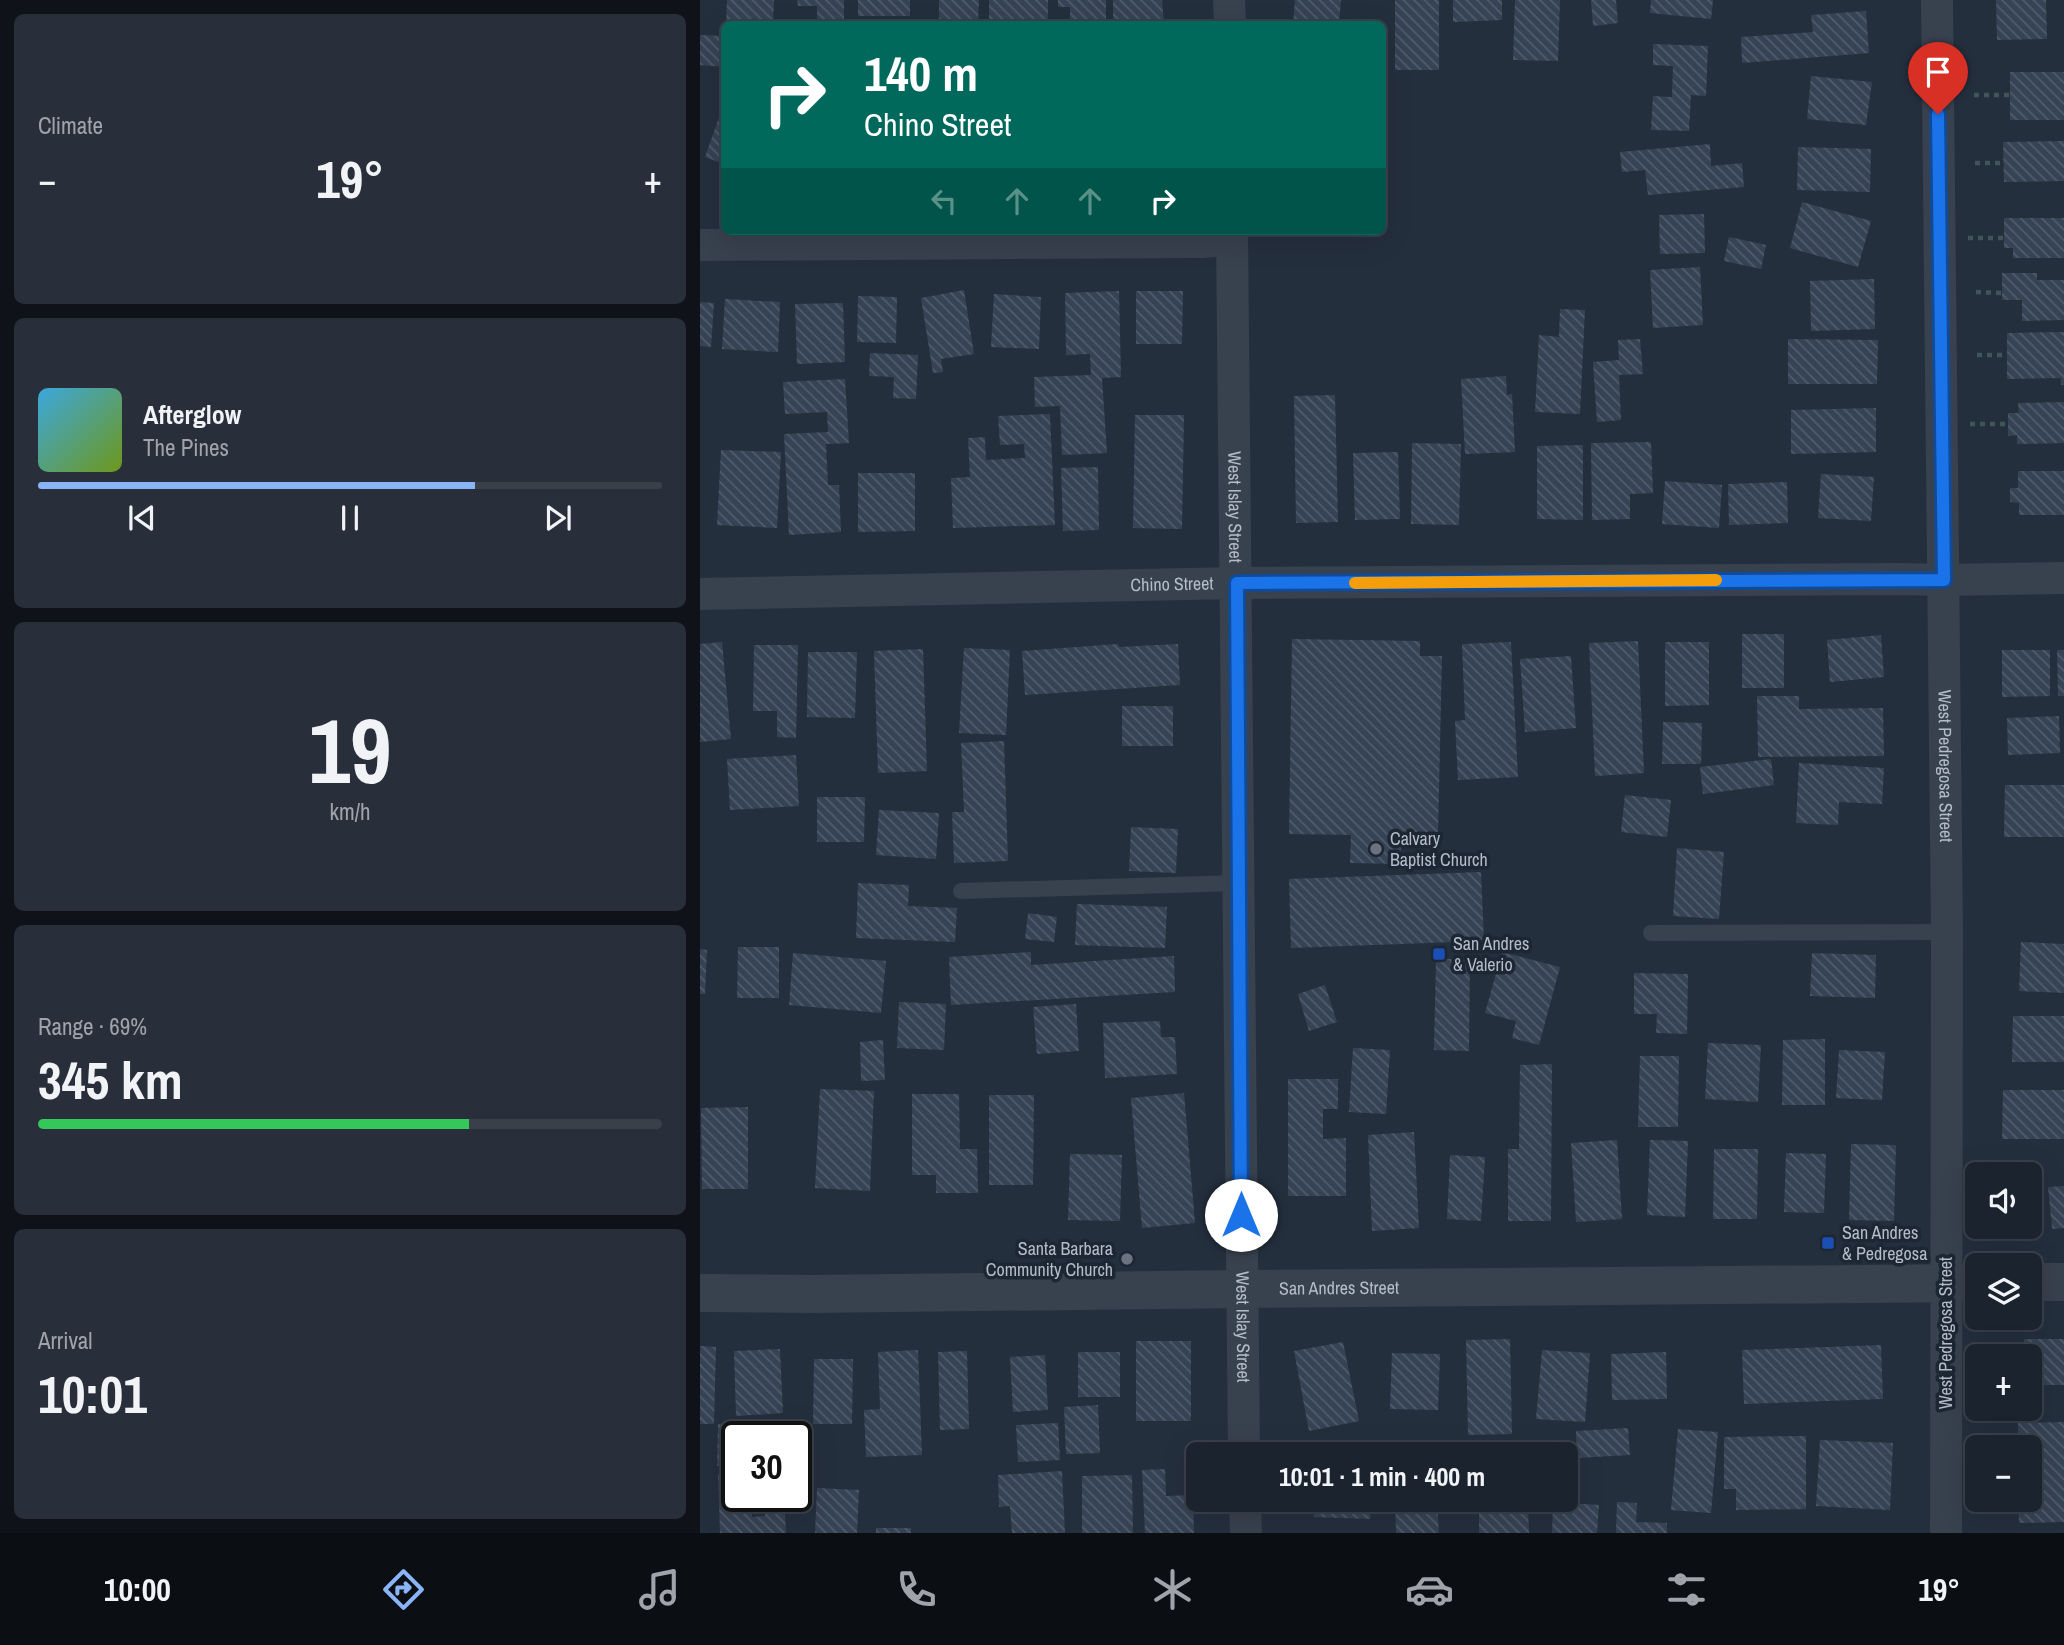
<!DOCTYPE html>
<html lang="en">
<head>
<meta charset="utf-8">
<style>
	:root { --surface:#1b232e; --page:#282f3a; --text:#f1f3f6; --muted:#a0a4aa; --line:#39404a; --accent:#8ab4f8 }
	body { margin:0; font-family:"Archivo Narrow",sans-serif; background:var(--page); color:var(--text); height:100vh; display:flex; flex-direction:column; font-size:26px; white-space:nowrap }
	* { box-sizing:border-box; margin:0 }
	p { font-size:23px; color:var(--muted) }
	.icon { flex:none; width:38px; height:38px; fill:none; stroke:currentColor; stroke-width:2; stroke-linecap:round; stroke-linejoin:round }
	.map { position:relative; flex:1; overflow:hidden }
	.details { display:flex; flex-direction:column; gap:14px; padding:14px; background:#0f1319; width:700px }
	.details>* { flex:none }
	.top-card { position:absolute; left:21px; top:21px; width:665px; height:214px; border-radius:10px; box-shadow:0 7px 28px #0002,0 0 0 2px var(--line); background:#00695c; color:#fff; overflow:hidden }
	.tools { position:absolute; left:1265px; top:1162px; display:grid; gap:14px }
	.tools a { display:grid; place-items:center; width:77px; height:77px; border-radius:10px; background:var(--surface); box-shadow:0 7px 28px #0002,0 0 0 2px var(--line); font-size:35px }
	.speed { position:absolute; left:21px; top:1421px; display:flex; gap:14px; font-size:35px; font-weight:700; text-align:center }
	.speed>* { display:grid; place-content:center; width:91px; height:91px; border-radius:50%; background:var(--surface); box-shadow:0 7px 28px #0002,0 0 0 2px var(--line); line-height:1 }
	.speed .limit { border:4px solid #111; border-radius:10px; background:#fff; color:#111 }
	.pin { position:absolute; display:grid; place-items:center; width:60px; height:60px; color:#fff; margin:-72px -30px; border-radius:50% 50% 50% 0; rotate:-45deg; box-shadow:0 0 7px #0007 }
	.pin .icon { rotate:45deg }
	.me { position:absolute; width:77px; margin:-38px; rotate:0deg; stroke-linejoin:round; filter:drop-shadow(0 0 5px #0008) }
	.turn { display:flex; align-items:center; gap:24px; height:147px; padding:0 28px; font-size:32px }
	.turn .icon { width:91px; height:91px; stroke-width:2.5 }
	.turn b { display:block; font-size:49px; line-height:60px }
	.lanes { display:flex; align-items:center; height:66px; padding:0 28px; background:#0003; justify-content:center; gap:35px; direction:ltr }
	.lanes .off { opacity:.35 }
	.big { font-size:52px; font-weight:800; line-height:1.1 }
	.details .tile { flex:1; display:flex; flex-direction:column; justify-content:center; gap:10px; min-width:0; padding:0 24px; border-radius:10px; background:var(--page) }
	.details .dial { align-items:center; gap:0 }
	.dial b { font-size:91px; line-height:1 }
	.song { display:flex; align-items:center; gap:21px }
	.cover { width:84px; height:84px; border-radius:10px; background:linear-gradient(135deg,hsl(200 70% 55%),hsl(80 70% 35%)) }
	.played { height:7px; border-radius:4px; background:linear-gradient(90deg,var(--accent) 70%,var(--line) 70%) }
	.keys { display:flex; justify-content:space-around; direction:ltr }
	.heat { display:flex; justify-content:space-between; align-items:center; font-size:38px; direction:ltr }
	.charge { height:10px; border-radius:5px; background:linear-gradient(90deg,#34c759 69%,var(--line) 0) }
	.trip { position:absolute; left:486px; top:1442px; width:392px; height:70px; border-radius:10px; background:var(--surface); box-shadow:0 7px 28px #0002,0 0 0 2px var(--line); font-weight:800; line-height:70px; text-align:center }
	.dock { display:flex; height:112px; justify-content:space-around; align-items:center; background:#0b0e12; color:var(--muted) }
	.dock .icon { width:49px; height:49px }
	.dock .current { color:var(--accent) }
	.dock b { font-size:32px; color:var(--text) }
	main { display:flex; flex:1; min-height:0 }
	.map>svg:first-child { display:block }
</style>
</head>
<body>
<main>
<section class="details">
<div class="tile"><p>Climate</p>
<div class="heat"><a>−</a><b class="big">19°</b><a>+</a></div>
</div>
<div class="tile">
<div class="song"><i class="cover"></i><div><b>Afterglow</b><p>The Pines</p></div></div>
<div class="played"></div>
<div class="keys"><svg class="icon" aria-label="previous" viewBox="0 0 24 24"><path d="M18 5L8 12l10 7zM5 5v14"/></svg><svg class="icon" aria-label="pause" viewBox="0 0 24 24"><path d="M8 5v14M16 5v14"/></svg><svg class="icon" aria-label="next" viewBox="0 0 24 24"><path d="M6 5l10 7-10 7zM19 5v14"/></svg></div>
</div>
<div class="tile dial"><b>19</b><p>km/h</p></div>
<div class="tile"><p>Range · 69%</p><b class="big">345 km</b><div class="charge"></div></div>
<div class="tile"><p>Arrival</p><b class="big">10:01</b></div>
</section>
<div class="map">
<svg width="1364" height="1533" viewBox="0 0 1364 1533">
	<defs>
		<pattern id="building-back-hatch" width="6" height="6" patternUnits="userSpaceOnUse" patternTransform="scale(1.75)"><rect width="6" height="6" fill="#364354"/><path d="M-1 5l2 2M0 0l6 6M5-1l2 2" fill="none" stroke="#515c6b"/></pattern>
	</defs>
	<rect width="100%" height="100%" fill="#242f3e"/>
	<path fill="url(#building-back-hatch)" d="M27,0H74L73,24H26Z
		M97,0H144V24H117V6H98Z
		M158,0H210V16H158Z
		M239,0H279L278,24H239Z
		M289,0H348V24H289Z
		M358,0H406V24H370V7H358Z
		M413,0H462L464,24H413Z
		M595,0H641L639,24H593Z
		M695,0H739V70H695Z
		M753,0H802V20L753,22Z
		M815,0H860L858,61L813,60Z
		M891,0H916L918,23L893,26Z
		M951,0H1013L1011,19L950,13Z
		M1296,0H1346L1347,39L1297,40Z
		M1166,11L1169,53L1042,63L1041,37L1113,32L1111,15Z
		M0,35L24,36V67L0,65Z
		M953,44L1008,46L1006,96L991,95L989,131L951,130L953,96L972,97L973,66L953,65Z
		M1310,72H1364V120H1310Z
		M1111,76L1172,82L1166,125L1107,119Z
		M24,103V164L5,157Z
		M1364,141V181L1304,182L1303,142Z
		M1010,144L1011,166L1042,163L1044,187L948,195L945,170L922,172L920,152Z
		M1098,147L1171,149L1170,192L1097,190Z
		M682,173H686L687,209H682Z
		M1102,202L1171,221L1158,267L1090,248Z
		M1004,214L1005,253L960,254L959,215Z
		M1304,218H1364V258H1313V248H1304Z
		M1029,237L1066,245L1061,269L1024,261Z
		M1000,267L1003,325L953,328L950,270Z
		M1302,273H1337V280H1364V320L1322,321V300H1302Z
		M1174,279L1175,329L1111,331L1110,281Z
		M264,290L274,354L241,359L243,372L233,373L221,298Z
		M419,291L421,377L402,378L407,453L362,455L360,406L335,407L334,377L391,375L390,354L366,355L365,293Z
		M436,291H483L482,344H436Z
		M294,294L341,297L339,349L291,347Z
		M158,296L197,297L196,343L157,342Z
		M25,299L80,302L78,352L22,349Z
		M0,302L14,303L11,347L0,346Z
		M143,303L145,362L97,364L95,304Z
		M860,309L885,310L880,414L835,412L839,335L859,337Z
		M1364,332V385H1361V378L1307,379V333Z
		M940,339L943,374L919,375L921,420L897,422L893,362L919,360L918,340Z
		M1088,339L1178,340L1177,384H1088Z
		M170,353L218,355L216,399L193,398L194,377L169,376Z
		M806,376L807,395L812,394L815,452L765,454L761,379Z
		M145,379L149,443L126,444L128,485H139L141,532L89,535L84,434L128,432L127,412L85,414L83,382Z
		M635,395L638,522L596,523L594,396Z
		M1364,402V443L1317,444V435L1308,436V413H1319L1318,403Z
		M1176,408V452L1091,454V410Z
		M350,414L355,525L253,528L251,478L270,477L268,438L285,437L286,460L325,458L324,444L300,445L298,416Z
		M435,415H484L482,529L433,528Z
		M951,442L953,493L930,494V519L892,520L891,443Z
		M712,443L761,444L759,525L711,524Z
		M883,445V520L837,519V446Z
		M21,450L81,452L77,528L17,525Z
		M698,452L700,519L655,520L653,453Z
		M398,467L399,530L363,531L361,468Z
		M1318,471H1364V515H1319V503L1310,502V488H1318Z
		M158,473H215V531L158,532Z
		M1121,474L1174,477L1171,521L1118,518Z
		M965,481L1022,485L1019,528L962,524Z
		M1087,482L1088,523L1029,525L1028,484Z
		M1042,634H1084V688H1042Z
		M1181,635L1184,677L1130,682L1127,640Z
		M592,639L720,641V656H742L738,834H701V864L650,863L651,835L589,834Z
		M938,641L944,773L895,776L889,643Z
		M22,642L31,739L0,742V644Z
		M811,642L818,777L758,780L755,721L765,720L762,644Z
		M965,642H1009V705L965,706Z
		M418,644L419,647L478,644L480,685L325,695L322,651Z
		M54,645H98L96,738L77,737V711H53Z
		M264,648L310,650L306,735L259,733Z
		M223,649L227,771L178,773L174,651Z
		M1302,650H1350V696L1302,697Z
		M1357,650H1364V696H1358Z
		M108,652H157L155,718L107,717Z
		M871,656L876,728L825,732L820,659Z
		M1057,696H1099V709L1183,708L1184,756L1058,757Z
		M422,706H473V746H422Z
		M1359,716L1360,753L1308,755L1307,718Z
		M963,722L1002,723L1001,764H962Z
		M304,741L308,861L254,863L252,812H264L261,743Z
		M96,755L99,806L30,810L27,759Z
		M1071,759L1074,785L1003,794L1000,767Z
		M1099,763L1184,768L1182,804L1139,802L1138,825L1096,823Z
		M1305,785H1364V837H1304Z
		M925,795L971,800L967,837L921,832Z
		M117,797H165L164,842H117Z
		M179,810L239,813L236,859L176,855Z
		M431,827L478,829L476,873L429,871Z
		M977,848L1024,852L1019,919L973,916Z
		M781,872L784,941L591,948L589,879Z
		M158,883L209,885L208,906L257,908L255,942L156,938Z
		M377,904L467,907L465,948L375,945Z
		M328,913L357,917L354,942L325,939Z
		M1321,942L1364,944V993L1319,991Z
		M38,947H79V998H37Z
		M0,949L7,950L5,994H0Z
		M331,952V965L474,956L475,992L251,1005L249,957Z
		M802,952L860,967L839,1045L812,1038L816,1021L785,1013Z
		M93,953L186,961L181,1013L89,1005Z
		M1112,953L1176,955L1175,998L1110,996Z
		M736,959H770L769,1051L734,1050Z
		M934,973L988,974L987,1034L956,1033L957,1014H934Z
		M625,985L637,1022L609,1031L598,994Z
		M199,1002L246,1004L244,1050L197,1048Z
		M376,1004L379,1051L337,1054L333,1007Z
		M1313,1016H1364V1062H1312Z
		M460,1021L461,1037H475L477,1074L405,1078L403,1023Z
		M1125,1039V1105H1082L1083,1040Z
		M183,1040L185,1080L161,1081L160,1042Z
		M1008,1043L1061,1045L1058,1102L1005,1099Z
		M653,1048L690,1050L686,1114L649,1112Z
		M1139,1050L1185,1052L1182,1100L1136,1098Z
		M940,1056H979L978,1127H938Z
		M852,1064L851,1221H808V1149H819L820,1065Z
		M588,1079H638V1109H623V1139L646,1138V1196H588Z
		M120,1089L174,1091L170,1191L115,1188Z
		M1303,1090H1364V1139H1302Z
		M484,1093L495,1223L442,1228L431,1098Z
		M212,1094H259L260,1149H277L278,1193H236V1175H212Z
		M289,1095H334L333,1185H289Z
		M48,1107V1189H2L1,1108Z
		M714,1132L719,1228L672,1231L668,1135Z
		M917,1140L922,1219L876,1222L871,1143Z
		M950,1140L988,1141L985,1217L947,1215Z
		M1151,1144L1196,1145L1194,1221L1149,1220Z
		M1014,1149H1058L1057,1219H1013Z
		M1086,1153L1126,1154L1124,1213L1084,1212Z
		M370,1154L422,1155L420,1221L368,1220Z
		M750,1155L785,1157L781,1221L747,1219Z
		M1364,1186V1228L1352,1229L1348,1187Z
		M810,1339L812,1434L768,1435L766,1340Z
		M1324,1339H1364V1385H1330V1356H1324Z
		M436,1341H491V1421H436Z
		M643,1342L659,1421L609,1431L594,1351Z
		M1181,1345L1183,1399L1044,1404L1042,1350Z
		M0,1346L16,1347L14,1424H0Z
		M80,1349L83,1413L36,1416L34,1351Z
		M218,1350L222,1455L166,1457L164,1410L180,1409L178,1352Z
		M842,1350L890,1353L885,1422L836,1419Z
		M267,1351L269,1429L240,1430L238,1352Z
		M378,1352H420V1397H378Z
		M966,1352L967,1399L912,1400L911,1354Z
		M692,1353L740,1354L738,1410L690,1409Z
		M345,1355L348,1410L313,1412L310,1357Z
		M114,1359H153L152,1424H113Z
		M398,1405L400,1453L366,1454L364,1407Z
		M1364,1422V1522L1319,1523L1318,1500H1330V1447H1318V1423Z
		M358,1423L360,1460L318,1462L316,1425Z
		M18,1424H58V1437H37V1466H17Z
		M928,1428L930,1455L877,1458L876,1431Z
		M978,1429L1018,1432L1011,1513L971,1510Z
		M1106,1436V1509L1036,1510V1489H1024V1437Z
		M1120,1440L1193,1443L1190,1510L1116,1506Z
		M465,1469L466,1496L493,1495L494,1533H445L442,1470Z
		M362,1471L365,1533H312L310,1506L299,1507L298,1475Z
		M37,1473V1496H51L52,1517L65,1516V1499L84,1498L86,1533H20L18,1474Z
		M432,1475L433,1533H382V1476Z
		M117,1488L159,1490L157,1533H115Z
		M615,1500H671L670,1519L614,1517Z
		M695,1500H737L739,1533H696Z
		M853,1502L899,1505L897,1533H852Z
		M917,1502L937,1503L936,1522L967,1523V1533H916Z
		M828,1507L829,1533H779V1508Z
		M176,1528H211V1533H176Z"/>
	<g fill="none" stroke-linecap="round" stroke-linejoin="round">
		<path stroke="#3f5557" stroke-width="4.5" stroke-dasharray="5 5" stroke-linecap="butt" d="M1274,95H1310
			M1275,163H1303
			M1268,238H1304
			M1276,292L1302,293
			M1277,355H1307
			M1270,424H1308"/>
		<path stroke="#38414e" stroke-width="16" d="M261,891L538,883
			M951,933L1247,932"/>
		<g stroke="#38414e" stroke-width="32">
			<path d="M529,0L530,24"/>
			<path id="s1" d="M1237,0L1247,932L1246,1533"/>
			<path id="s2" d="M532,231L544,1454"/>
			<path d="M0,245L501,242L532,240"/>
			<path id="s3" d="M0,594L537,583L1197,579L1244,580L1364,578"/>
			<path d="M545,1500L546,1533"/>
		</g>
		<g stroke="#38414e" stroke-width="38">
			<path d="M1330,1282H1364"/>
			<path id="s4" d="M0,1293L112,1294L542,1289L1278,1283"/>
		</g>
	</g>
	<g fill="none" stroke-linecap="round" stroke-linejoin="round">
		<defs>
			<path id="route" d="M541,1215L537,583L1244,580L1238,114"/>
		</defs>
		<use href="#route" stroke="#114b97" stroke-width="18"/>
		<use href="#route" stroke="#1a73e8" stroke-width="12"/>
		<path stroke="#f59e0b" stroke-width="12" d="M655,583L1016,580"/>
	</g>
	<g fill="#6b7280" stroke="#1d2633" stroke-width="2.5">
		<circle cx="676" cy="849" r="7"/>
		<circle cx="427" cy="1259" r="7"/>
	</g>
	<g fill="#1a4fb4" stroke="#1d2633" stroke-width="2.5">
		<rect x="732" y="947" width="14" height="14" rx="3.5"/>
		<rect x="1121" y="1236" width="14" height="14" rx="3.5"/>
	</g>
	<g text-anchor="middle" stroke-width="7" stroke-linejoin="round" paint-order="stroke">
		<g font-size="18" fill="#b4bcc9" stroke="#1d2633">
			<text dy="6" stroke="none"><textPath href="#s2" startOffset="276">West Islay Street</textPath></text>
			<text dy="6" stroke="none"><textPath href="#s3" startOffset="472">Chino Street</textPath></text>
			<text dy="6" stroke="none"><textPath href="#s1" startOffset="766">West Pedregosa Street</textPath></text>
			<text dy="6" stroke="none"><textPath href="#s4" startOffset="639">San Andres Street</textPath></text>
			<text dy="6" stroke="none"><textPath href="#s2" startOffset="1096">West Islay Street</textPath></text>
			<text transform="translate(1246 1333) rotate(-90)" y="6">West Pedregosa Street</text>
		</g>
		<g font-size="18" fill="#b4bcc9" stroke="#1d2633" text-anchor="start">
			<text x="690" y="845">Calvary<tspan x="690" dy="21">Baptist Church</tspan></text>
			<text x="753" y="950">San Andres<tspan x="753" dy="21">&amp; Valerio</tspan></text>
			<text x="1142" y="1239">San Andres<tspan x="1142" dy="21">&amp; Pedregosa</tspan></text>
			<text x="413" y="1255" text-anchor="end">Santa Barbara<tspan x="413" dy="21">Community Church</tspan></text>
		</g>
	</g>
</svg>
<div class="tools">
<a><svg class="icon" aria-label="sound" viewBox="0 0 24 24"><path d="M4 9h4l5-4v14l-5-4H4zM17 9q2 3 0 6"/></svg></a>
<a><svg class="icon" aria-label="layers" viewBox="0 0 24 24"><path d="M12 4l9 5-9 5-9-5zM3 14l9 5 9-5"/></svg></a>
<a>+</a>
<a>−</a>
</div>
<div class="speed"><div class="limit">30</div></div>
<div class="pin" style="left:1238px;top:114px;background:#d93025"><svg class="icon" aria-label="arrive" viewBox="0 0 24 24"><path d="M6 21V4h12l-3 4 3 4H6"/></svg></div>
<svg class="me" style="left:541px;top:1215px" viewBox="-20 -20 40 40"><circle r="19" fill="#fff"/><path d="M0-13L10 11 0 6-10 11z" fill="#1a73e8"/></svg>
<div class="trip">10:01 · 1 min · 400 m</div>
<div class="top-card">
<div class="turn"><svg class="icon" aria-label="right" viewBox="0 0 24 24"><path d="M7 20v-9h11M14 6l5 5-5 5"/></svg><div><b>140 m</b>Chino Street</div></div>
<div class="lanes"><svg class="icon off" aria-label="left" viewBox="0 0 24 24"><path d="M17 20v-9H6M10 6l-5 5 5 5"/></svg><svg class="icon off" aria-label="ahead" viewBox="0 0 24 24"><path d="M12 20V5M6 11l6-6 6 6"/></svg><svg class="icon off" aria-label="ahead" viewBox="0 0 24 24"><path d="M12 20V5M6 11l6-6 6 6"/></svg><svg class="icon" aria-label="right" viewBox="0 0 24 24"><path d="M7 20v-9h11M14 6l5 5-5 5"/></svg></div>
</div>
</div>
</main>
<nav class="dock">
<b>10:00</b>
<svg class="icon current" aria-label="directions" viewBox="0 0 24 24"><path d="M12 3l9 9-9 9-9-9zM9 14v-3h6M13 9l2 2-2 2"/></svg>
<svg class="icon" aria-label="music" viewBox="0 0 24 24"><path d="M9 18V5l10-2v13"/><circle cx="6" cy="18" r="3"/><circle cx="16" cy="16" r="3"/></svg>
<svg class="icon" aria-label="phone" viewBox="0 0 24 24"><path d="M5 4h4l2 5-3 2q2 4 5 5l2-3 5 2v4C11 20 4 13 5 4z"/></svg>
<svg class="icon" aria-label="climate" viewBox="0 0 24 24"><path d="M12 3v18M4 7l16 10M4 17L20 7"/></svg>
<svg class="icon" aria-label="car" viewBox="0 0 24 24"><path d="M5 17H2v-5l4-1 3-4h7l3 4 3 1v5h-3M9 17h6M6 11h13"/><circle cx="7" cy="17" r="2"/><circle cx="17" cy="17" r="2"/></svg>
<svg class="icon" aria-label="filters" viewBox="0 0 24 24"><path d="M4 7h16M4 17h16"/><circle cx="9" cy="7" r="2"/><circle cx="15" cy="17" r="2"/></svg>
<b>19°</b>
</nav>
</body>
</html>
